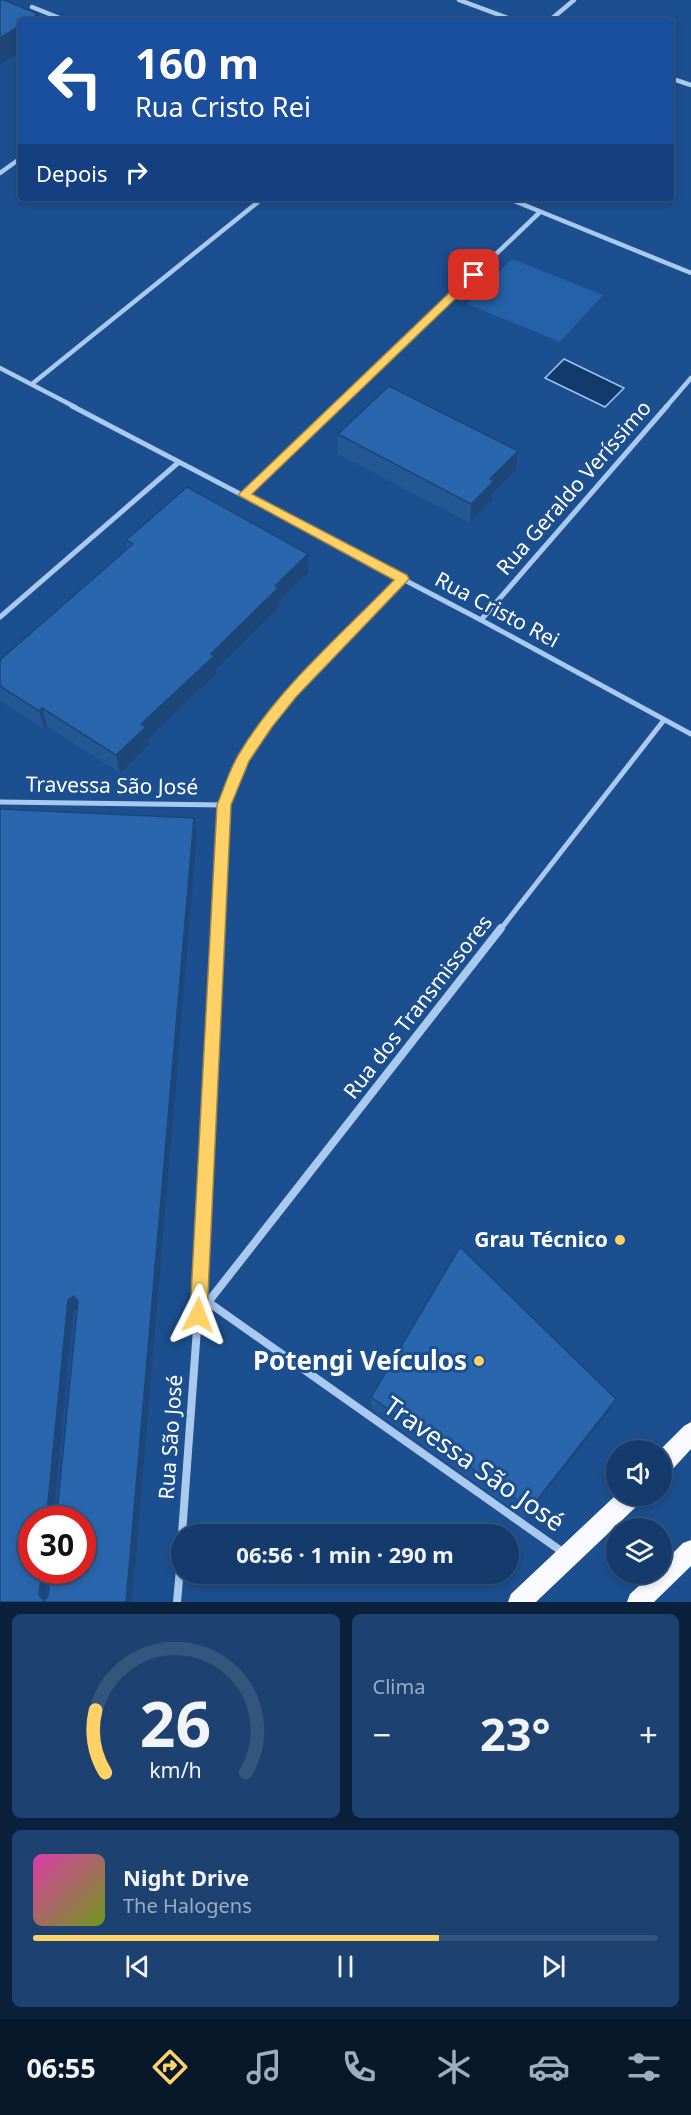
<!DOCTYPE html>
<html lang="pt">
<head>
<meta charset="utf-8">
<style>
	:root { --surface:#143b6b; --page:#1d4271; --text:#f1f3f6; --muted:#9dadc1; --line:#33557e; --accent:#ffd166 }
	body { margin:0; font-family:"Noto Sans",sans-serif; background:var(--page); color:var(--text); height:100vh; display:flex; flex-direction:column; font-size:22px; white-space:nowrap }
	* { box-sizing:border-box; margin:0 }
	p { font-size:20px; color:var(--muted) }
	.icon { flex:none; width:33px; height:33px; fill:none; stroke:currentColor; stroke-width:2; stroke-linecap:round; stroke-linejoin:round }
	.map { position:relative; height:1602px; overflow:hidden }
	.drawer { display:flex; flex-direction:column; gap:12px; padding:12px; background:#0b203b; flex:1 }
	.drawer>* { flex:none }
	.top-card { position:absolute; left:18px; top:18px; width:656px; height:183px; border-radius:6px; box-shadow:0 3px 9px #0003,0 0 0 2px var(--line); background:#1a4fa0; color:#fff; overflow:hidden }
	.tools { position:absolute; left:606px; top:1440px; display:grid; gap:12px }
	.tools a { display:grid; place-items:center; width:66px; height:66px; border-radius:50%; background:var(--surface); box-shadow:0 3px 9px #0003,0 0 0 2px var(--line); font-size:30px }
	.speed { position:absolute; left:18px; top:1506px; display:flex; gap:12px; font-size:30px; font-weight:700; text-align:center }
	.speed>* { display:grid; place-content:center; width:78px; height:78px; border-radius:50%; background:var(--surface); box-shadow:0 3px 9px #0003,0 0 0 2px var(--line); line-height:1 }
	.speed .limit { border:9px solid #d22; background:#fff; color:#111 }
	.pin { position:absolute; display:grid; place-items:center; width:51px; height:51px; color:#fff; margin:-26px; border-radius:12px; box-shadow:0 3px 9px #0006 }
	.me { position:absolute; width:66px; margin:-33px; rotate:3deg; stroke-linejoin:round; filter:drop-shadow(0 0 4px #0008) }
	.turn { display:flex; align-items:center; gap:21px; height:126px; padding:0 18px; font-size:27px }
	.turn .icon { width:78px; height:78px; stroke-width:2.5 }
	.turn b { display:block; font-size:42px; line-height:51px }
	.then { display:flex; align-items:center; height:57px; padding:0 18px; background:#0003; gap:12px; font-size:22px }
	.big { font-size:45px; font-weight:700; line-height:1.1 }
	.drawer .card { flex:1; display:flex; flex-direction:column; justify-content:center; gap:9px; min-width:0; padding:0 21px; border-radius:9px; background:var(--page) }
	.drawer .dial { align-items:center; gap:0 }
	.dial svg { height:156px; overflow:visible; fill:none; stroke:var(--line); stroke-width:7; stroke-linecap:round; text-anchor:middle }
	.dial text { fill:var(--text); stroke:none }
	.song { display:flex; align-items:center; gap:18px }
	.cover { width:72px; height:72px; border-radius:9px; background:linear-gradient(135deg,hsl(320 70% 55%),hsl(80 70% 35%)) }
	.played { height:6px; border-radius:3px; background:linear-gradient(90deg,var(--accent) 65%,var(--line) 65%) }
	.keys { display:flex; justify-content:space-around; direction:ltr }
	.heat { display:flex; justify-content:space-between; align-items:center; font-size:33px; direction:ltr }
	.drawer .tiles { flex:1; display:grid; gap:12px; grid-template-columns:1fr 1fr }
	.card:last-child { grid-column:span 2 }
	.trip { position:absolute; left:171px; top:1524px; width:348px; height:60px; border-radius:30px; background:var(--surface); box-shadow:0 3px 9px #0003,0 0 0 2px var(--line); font-weight:700; line-height:60px; text-align:center }
	.dock { display:flex; height:96px; justify-content:space-around; align-items:center; background:#08182b; color:var(--muted) }
	.dock .icon { width:42px; height:42px }
	.dock .current { color:var(--accent) }
	.dock b { font-size:27px; color:var(--text) }
	.map>svg:first-child { display:block }
</style>
</head>
<body>
<div class="map">
<svg width="691" height="1602" viewBox="0 0 691 1602">
	<rect width="100%" height="100%" fill="#1b4f8f"/>
	<path fill="#2461a8" d="M512,259L603,295L560,342L467,304Z"/>
	<path fill="#123a6d" stroke="#9cc4f0" stroke-width="1.5" d="M564,359L624,388L605,407L545,378Z"/>
	<g fill="none" stroke-linecap="round" stroke-linejoin="round">
		<path stroke="#a9c9ee" stroke-width="4.5" d="M459,0L516,21
			M32,7L67,21
			M549,21L574,0
			M670,78L691,85
			M0,173L21,158
			M507,198L691,273
			M0,368L75,407
			M32,384L263,198
			M336,407L540,212
			M666,407L691,378"/>
		<path stroke="#a9c9ee" stroke-width="5" d="M72,406L481,620L691,734
			M244,495L338,406
			M0,617L179,462
			M481,620L667,406
			M0,802L224,805
			M218,930L224,805L243,758L292,694L403,579
			M500,930L664,720"/>
		<path stroke="#a9c9ee" stroke-width="8" d="M208,1302L564,1553
			M198,1315L501,928
			M182,1534L198,1315L218,928
			M177,1602L182,1546"/>
		<path fill="#f8faff" fill-rule="evenodd" d="M691,1422V1449L670,1472L662,1475L660,1450L684,1426Z
			M616,1495L642,1496L639,1504L536,1602H508L511,1594Z
			M691,1540V1566L654,1602H627L630,1594L652,1574H662V1564L683,1543Z"/>
	</g>
	<path fill="#245895" d="M338,434L516,470L492,494V500L470,523L338,454Z
		M126,540L308,554V573L279,602V607L216,669V674L148,739L149,744L120,773L47,726L44,729L0,701V660L127,548Z
		M371,1397L616,1399L609,1411L525,1518L371,1408Z"/>
	<path fill="#1d4779" d="M38,14L39,21H27Z
		M21,25V51L0,64V38Z
		M518,451L516,470L492,494V500L470,523L471,504L490,479Z
		M308,554V573L279,602V607L216,669V674L148,739L149,744L120,773L116,755L141,724L211,654L275,586Z
		M42,708L47,726L44,729L39,711Z
		M194,818L197,835L132,1602H126Z
		M74,1296L79,1307L73,1312L53,1520L47,1512L68,1300Z
		M616,1399L609,1411L525,1518L530,1509Z
		M42,1570H49L45,1602L39,1595Z"/>
	<path fill="#2a66ad" stroke="#1d4779" stroke-width="1.5" fill-rule="evenodd" d="M0,0H4L38,14L27,21H21V25L0,38Z
		M389,386L518,451L490,479L494,481L471,504L338,434Z
		M187,487L308,554L275,586L278,588L211,654L214,656L141,724L146,727L116,755L42,708L39,711L0,686V660L133,544L126,540Z
		M0,809L194,818L126,1602H0ZM74,1296L78,1301L57,1513L51,1517L47,1512L68,1300ZM32,1520H82V1570H51L48,1596L44,1601L39,1595L42,1570H32Z
		M460,1247L616,1399L530,1509L371,1397Z"/>
	<path fill="#ffd166" stroke="#a68842" stroke-width="1.5" d="M474,272L478,273V277L252,494L407,575L409,579L296,697L272,727L249,761L231,805L207,1315L204,1321L198,1324L192,1321L190,1315L217,805C224,789 229,770 239,754C278,688 341,635 394,580L238,495L470,273Z"/>
	<g fill="#ffd166" stroke="#1b4f8f" stroke-width="2">
		<circle cx="620" cy="1240" r="6"/>
		<circle cx="479" cy="1361" r="6"/>
	</g>
	<g text-anchor="middle" stroke-width="6" stroke-linejoin="round" paint-order="stroke">
		<g font-size="21" fill="#fff" stroke="#1b4f8f">
			<text transform="translate(574 488) rotate(-49)" y="7">Rua Geraldo Veríssimo</text>
			<text transform="translate(497 610) rotate(28)" y="7">Rua Cristo Rei</text>
			<text transform="translate(112 786) rotate(1)" y="7">Travessa São José</text>
			<text transform="translate(418 1007) rotate(-52)" y="7">Rua dos Transmissores</text>
			<text transform="translate(171 1437) rotate(-86)" y="7">Rua São José</text>
		</g>
		<g font-size="21" font-weight="bold" fill="#fff" stroke="#1b4f8f" text-anchor="end">
			<text x="608" y="1247">Grau Técnico</text>
		</g>
		<g font-size="26" font-weight="bold" fill="#fff" stroke="#1b4f8f" text-anchor="end">
			<text x="467" y="1370">Potengi Veículos</text>
		</g>
		<g font-size="26" fill="#fff" stroke="#1b4f8f">
			<text transform="translate(474 1464) rotate(35)" y="9">Travessa São José</text>
		</g>
	</g>
</svg>
<div class="tools">
<a><svg class="icon" aria-label="sound" viewBox="0 0 24 24"><path d="M4 9h4l5-4v14l-5-4H4zM17 9q2 3 0 6"/></svg></a>
<a><svg class="icon" aria-label="layers" viewBox="0 0 24 24"><path d="M12 4l9 5-9 5-9-5zM3 14l9 5 9-5"/></svg></a>
</div>
<div class="speed"><div class="limit">30</div></div>
<div class="pin" style="left:474px;top:275px;background:#d93025"><svg class="icon" aria-label="arrive" viewBox="0 0 24 24"><path d="M6 21V4h12l-3 4 3 4H6"/></svg></div>
<svg class="me" style="left:198px;top:1315px" viewBox="-20 -20 40 40"><path d="M0-17L14 15 0 8-14 15z" fill="#ffd166" stroke="#fff" stroke-width="4"/></svg>
<div class="trip">06:56 · 1 min · 290 m</div>
<div class="top-card">
<div class="turn"><svg class="icon" aria-label="left" viewBox="0 0 24 24"><path d="M17 20v-9H6M10 6l-5 5 5 5"/></svg><div><b>160 m</b>Rua Cristo Rei</div></div>
<div class="then">Depois<svg class="icon" aria-label="right" viewBox="0 0 24 24"><path d="M7 20v-9h11M14 6l5 5-5 5"/></svg></div>
</div>
</div>
<section class="drawer">
<div class="tiles">
<div class="card dial"><svg viewBox="0 0 100 80">
<path d="M14 69A42 42 0 1 1 86 69"/>
<path d="M14 69A42 42 0 0 1 9 37" stroke="#ffd166"/>
<text x="50" y="56" font-size="32" font-weight="700">26</text>
<text x="50" y="72" font-size="11">km/h</text>
</svg></div>
<div class="card"><p>Clima</p>
<div class="heat"><a>−</a><b class="big">23°</b><a>+</a></div>
</div>
<div class="card">
<div class="song"><i class="cover"></i><div><b>Night Drive</b><p>The Halogens</p></div></div>
<div class="played"></div>
<div class="keys"><svg class="icon" aria-label="previous" viewBox="0 0 24 24"><path d="M18 5L8 12l10 7zM5 5v14"/></svg><svg class="icon" aria-label="pause" viewBox="0 0 24 24"><path d="M8 5v14M16 5v14"/></svg><svg class="icon" aria-label="next" viewBox="0 0 24 24"><path d="M6 5l10 7-10 7zM19 5v14"/></svg></div>
</div>
</div>
</section>
<nav class="dock">
<b>06:55</b>
<svg class="icon current" aria-label="directions" viewBox="0 0 24 24"><path d="M12 3l9 9-9 9-9-9zM9 14v-3h6M13 9l2 2-2 2"/></svg>
<svg class="icon" aria-label="music" viewBox="0 0 24 24"><path d="M9 18V5l10-2v13"/><circle cx="6" cy="18" r="3"/><circle cx="16" cy="16" r="3"/></svg>
<svg class="icon" aria-label="phone" viewBox="0 0 24 24"><path d="M5 4h4l2 5-3 2q2 4 5 5l2-3 5 2v4C11 20 4 13 5 4z"/></svg>
<svg class="icon" aria-label="climate" viewBox="0 0 24 24"><path d="M12 3v18M4 7l16 10M4 17L20 7"/></svg>
<svg class="icon" aria-label="car" viewBox="0 0 24 24"><path d="M5 17H2v-5l4-1 3-4h7l3 4 3 1v5h-3M9 17h6M6 11h13"/><circle cx="7" cy="17" r="2"/><circle cx="17" cy="17" r="2"/></svg>
<svg class="icon" aria-label="filters" viewBox="0 0 24 24"><path d="M4 7h16M4 17h16"/><circle cx="9" cy="7" r="2"/><circle cx="15" cy="17" r="2"/></svg>
</nav>
</body>
</html>
